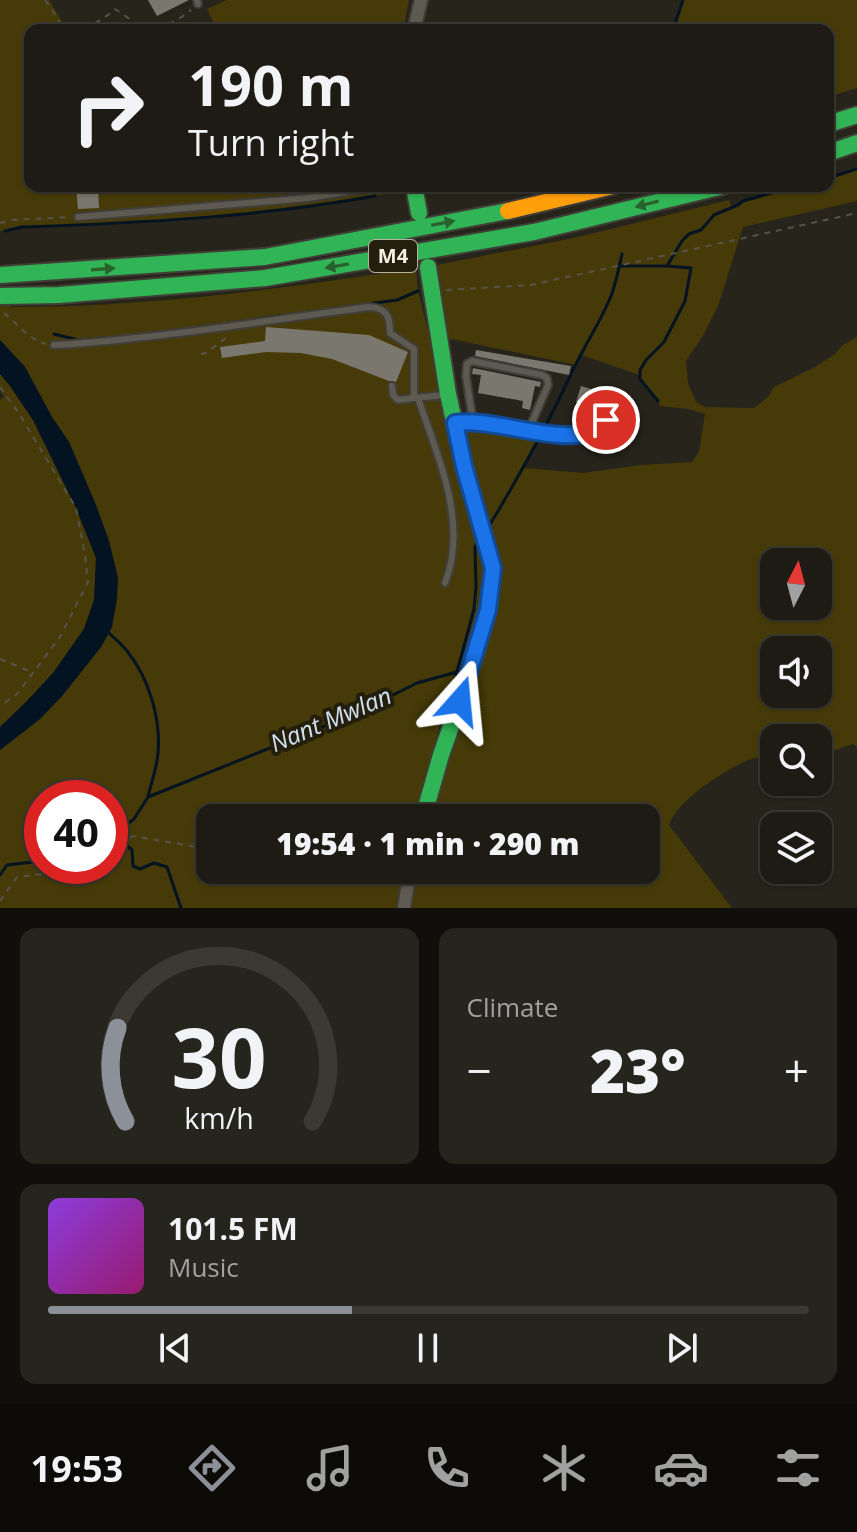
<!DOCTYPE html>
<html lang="en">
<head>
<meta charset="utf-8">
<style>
	:root { --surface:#1d1b14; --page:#25241d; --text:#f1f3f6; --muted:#a0a1a0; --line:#3b3934; --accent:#8c9099 }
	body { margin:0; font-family:"Open Sans",sans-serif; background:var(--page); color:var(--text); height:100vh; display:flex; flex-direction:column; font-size:30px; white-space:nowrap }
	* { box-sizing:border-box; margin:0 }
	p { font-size:26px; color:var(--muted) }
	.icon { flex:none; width:44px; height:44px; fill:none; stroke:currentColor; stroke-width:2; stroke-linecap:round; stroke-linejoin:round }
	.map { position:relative; height:908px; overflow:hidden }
	.drawer { display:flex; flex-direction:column; gap:20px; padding:20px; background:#100f0b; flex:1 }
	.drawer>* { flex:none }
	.banner { position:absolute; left:24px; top:24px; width:810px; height:168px; border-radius:16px; box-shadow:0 2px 6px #0004,0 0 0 2px var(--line); background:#1d1b14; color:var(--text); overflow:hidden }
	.needle { width:52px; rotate:6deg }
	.buttons { position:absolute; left:760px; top:548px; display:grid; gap:16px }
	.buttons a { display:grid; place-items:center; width:72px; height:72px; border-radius:16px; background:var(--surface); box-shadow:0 2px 6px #0004,0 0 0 2px var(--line); font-size:40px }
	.speed { position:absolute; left:24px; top:780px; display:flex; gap:16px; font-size:40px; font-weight:700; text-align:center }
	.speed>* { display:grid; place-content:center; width:104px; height:104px; border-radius:50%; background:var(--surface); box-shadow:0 2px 6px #0004,0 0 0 2px var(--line); line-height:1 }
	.speed .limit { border:12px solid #d22; background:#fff; color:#111 }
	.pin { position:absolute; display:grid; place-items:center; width:68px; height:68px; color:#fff; margin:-34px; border:4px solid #fff; border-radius:50%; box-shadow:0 2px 8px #0007 }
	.me { position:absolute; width:88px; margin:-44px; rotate:18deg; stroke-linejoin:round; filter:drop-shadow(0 0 6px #0008) }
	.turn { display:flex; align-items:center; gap:28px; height:168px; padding:0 32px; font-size:36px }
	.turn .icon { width:104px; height:104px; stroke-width:2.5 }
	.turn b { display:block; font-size:56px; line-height:68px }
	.big { font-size:60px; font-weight:800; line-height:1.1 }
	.drawer .card { flex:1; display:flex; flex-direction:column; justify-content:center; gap:12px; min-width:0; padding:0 28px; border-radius:16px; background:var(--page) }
	.drawer .dial { align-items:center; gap:0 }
	.dial svg { height:208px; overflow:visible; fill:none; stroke:var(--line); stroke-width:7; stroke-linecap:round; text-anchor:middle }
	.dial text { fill:var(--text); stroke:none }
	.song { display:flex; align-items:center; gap:24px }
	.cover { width:96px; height:96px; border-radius:12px; background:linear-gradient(135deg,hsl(270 70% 55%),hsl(320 70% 35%)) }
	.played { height:8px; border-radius:4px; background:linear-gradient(90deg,var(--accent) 40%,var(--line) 40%) }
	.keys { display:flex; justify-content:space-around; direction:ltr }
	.heat { display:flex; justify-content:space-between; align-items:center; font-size:44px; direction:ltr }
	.drawer .tiles { flex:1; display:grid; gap:20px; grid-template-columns:1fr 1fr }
	.card:last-child { grid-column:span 2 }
	.trip { position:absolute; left:196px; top:804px; width:464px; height:80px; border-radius:16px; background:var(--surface); box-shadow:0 2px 6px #0004,0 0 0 2px var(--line); font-weight:800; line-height:80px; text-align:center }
	.menu { display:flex; height:128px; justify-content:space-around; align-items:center; background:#0c0b08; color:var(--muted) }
	.menu .icon { width:56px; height:56px }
	.menu .on { color:var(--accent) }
	.menu b { font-size:36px; color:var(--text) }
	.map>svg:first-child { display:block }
</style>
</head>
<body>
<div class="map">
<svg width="857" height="908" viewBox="0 0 857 908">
	<rect width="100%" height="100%" fill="#27241b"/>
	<path fill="#463b08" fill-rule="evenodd" d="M0,0H49L67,30H30V186H398V192C311,207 223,218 135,223C90,226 44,222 0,231Z
		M227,0H409L403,30H217L207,9Z
		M683,0H857V88L828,97V30H673Z
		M857,169V201L743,227L718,306L704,334L686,361L688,383L696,402L705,407L754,408L768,397L774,387L815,367L835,354L843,345L857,337V747L853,744L818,756V738H774V756C766,756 756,757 748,760C724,771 677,800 669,825L732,908H409L417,870H646V818H432L451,748L495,620L499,585L461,432L467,424L541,434L524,468L583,473L642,465L692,462L699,452L705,414L688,409L661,406L640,379L639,375L582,355L576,365L447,338L437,265L578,237L729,200L732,207L743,201L797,186H828V178ZM774,562H818V606H774ZM774,650H818V694H774Z
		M416,268L418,291L483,551L484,595L481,619L416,818H210V870H404L398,908H0V750L40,719L62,696L101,647L112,627L118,578L109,541L96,505L69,442L52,417L25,367L0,340V293L11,307C147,307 282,289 416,268ZM42,798H110V866H42Z
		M0,374L10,386L33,420L76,508L96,558L94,600L84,629L53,673L27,701L0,727V400L4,397L0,390Z"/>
	<path fill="#041321" d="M0,340L25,367L52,417L69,442L96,505L109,541L118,578L117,599L112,627L101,647L62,696L40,719L0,750V727L27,701L53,673L84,629L94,600L96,558L76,508L33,420L10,386L0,374Z"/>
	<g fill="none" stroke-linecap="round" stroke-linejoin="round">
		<path stroke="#041321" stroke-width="3" d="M673,30L683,0
			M828,178L857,169
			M5,231L22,227C140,223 258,217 375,196
			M619,266H667L691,268L685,301L664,342L646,360L640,370V379L658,401
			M667,266L682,241L689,234L701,230L714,215L738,205L743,201L797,186
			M156,333L397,300L418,291
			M54,334L78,340L121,337
			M489,526C520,475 549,422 574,368C586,343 601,321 611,296C616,283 619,268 622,254
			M109,633C115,639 122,644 127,651C149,678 161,719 158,753C157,768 151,783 148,797
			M436,745L457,672
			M113,834L132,850L133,866L140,869L154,863L167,867L181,908
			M110,837L134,819L148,797L357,713L417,683L457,672L474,609L476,587L475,547L478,542
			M0,875L7,865L42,861"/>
	</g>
	<path fill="#7a776e" d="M148,0H189L157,16Z
		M89,186H98L99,208L78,209L76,187Z
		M266,327L369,335L408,352L396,382L389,381L332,359L301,353L266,352L222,358L220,347L265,341Z
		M476,350L571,366L569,375L475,356Z
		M473,368L541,382L540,387L535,386L530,410L522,408L523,401L478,393L481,375L472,374Z
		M581,386L601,392L600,397L614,401L612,413L576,402Z"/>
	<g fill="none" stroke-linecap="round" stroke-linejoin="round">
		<defs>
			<path id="lane" d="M197,0L198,4
				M78,217L308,198L362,189L366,186
				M54,345C81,344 108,341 135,338C213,330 291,317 369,307C387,308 390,316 390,333L414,349V398L445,395
				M392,386L393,395L398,400L414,398
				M418,398C437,456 469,522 445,583
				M473,422L466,376L467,364L472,361L542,375L547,378L548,385L529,429
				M455,423C496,418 556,444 592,432C599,429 602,425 606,420"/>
			<path id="street" d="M414,30L421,0
				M404,908L410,870"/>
			<path id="fast" d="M828,124L857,115
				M828,153L857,143
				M414,186L419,213
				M0,275L265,257L508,211
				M0,296L59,295L265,278L534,232L723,186
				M423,818L441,755L469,675L488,610L493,568L464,466L448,394L428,267"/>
			<path id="slow" d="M508,211L613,186"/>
		</defs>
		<use href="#lane" stroke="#403e37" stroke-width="10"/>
		<use href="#street" stroke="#403e37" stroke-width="16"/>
		<use href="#fast" stroke="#403e37" stroke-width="20"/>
		<use href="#slow" stroke="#403e37" stroke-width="20"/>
		<path stroke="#55534c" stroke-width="2" stroke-dasharray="6 6" stroke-linecap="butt" d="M45,0L57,17L63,30
			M85,30C95,22 106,18 115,9C122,13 135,24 143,27C160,31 179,20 191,10
			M0,223L11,220L70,217
			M446,290L531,285L857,213
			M4,313C18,324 28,339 46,344
			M201,354L206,353L230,335
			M0,387L20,415L76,508L85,555L88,582L60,637L17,694L0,706
			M0,659L32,672
			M110,851L133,836L210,849
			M331,870L397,881
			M0,901L17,877L64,871L76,866"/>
		<use href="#lane" stroke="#5d5a51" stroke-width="6"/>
		<use href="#street" stroke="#5d5a51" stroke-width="12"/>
		<use href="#fast" stroke="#30b455" stroke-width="16"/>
		<use href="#slow" stroke="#ff9f0a" stroke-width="16"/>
	</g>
	<defs><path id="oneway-solid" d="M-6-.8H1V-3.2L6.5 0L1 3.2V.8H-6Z" transform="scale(2)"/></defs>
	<g fill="#29622d">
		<use href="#oneway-solid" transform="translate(647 204) rotate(166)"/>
		<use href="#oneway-solid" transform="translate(443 223) rotate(-11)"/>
		<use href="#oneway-solid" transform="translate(337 266) rotate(170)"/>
		<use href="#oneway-solid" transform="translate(103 269) rotate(-4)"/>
	</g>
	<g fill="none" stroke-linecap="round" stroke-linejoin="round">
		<defs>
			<path id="route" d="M460,701L488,610L493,568L464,466L455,423C496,418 555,444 592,432C599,429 602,425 606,420"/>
		</defs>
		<use href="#route" stroke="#114b97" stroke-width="20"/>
		<use href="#route" stroke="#1a73e8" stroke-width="14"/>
	</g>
	<g text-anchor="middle" stroke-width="8" stroke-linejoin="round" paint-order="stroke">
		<rect fill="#231f0c" stroke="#b5b1a3" stroke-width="2" x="369" y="240" width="48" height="32" rx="6"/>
		<g font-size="20" font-weight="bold" fill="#f3f0e4">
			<text x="393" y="263">M4</text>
		</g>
		<g font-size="24" font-style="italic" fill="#d0e0f0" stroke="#231f0c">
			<text transform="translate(331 720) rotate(-23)" y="8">Nant Mwlan</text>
		</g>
	</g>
</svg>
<div class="buttons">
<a><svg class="needle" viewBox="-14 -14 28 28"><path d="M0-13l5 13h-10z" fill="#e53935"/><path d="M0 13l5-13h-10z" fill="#a0a1a0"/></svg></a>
<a><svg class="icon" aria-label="sound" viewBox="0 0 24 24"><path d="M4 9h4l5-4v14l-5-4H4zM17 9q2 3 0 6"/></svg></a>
<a><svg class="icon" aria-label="search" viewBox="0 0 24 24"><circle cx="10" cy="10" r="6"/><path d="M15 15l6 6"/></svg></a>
<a><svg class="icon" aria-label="layers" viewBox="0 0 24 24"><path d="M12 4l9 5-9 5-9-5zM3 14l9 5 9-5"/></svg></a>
</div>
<div class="speed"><div class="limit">40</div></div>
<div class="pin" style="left:606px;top:420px;background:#d93025"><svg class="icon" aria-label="arrive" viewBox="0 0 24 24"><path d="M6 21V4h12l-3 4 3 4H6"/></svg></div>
<svg class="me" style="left:460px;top:701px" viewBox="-20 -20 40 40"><path d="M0-17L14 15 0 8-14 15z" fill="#1a73e8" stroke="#fff" stroke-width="4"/></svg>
<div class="trip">19:54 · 1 min · 290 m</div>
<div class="banner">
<div class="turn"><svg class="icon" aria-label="right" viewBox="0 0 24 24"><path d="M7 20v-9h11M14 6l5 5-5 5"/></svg><div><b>190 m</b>Turn right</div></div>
</div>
</div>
<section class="drawer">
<div class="tiles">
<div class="card dial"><svg viewBox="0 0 100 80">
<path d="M14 69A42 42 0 1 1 86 69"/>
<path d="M14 69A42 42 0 0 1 11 33" stroke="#8c9099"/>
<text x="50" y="56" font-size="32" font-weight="700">30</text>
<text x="50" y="72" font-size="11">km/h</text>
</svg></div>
<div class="card"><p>Climate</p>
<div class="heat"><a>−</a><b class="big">23°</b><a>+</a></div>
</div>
<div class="card">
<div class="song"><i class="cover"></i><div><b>101.5 FM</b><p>Music</p></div></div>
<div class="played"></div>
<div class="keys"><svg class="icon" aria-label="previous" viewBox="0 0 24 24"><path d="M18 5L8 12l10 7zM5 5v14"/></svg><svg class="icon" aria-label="pause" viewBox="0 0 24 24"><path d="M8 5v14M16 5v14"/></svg><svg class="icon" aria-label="next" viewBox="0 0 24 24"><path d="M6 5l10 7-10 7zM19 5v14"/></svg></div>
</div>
</div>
</section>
<nav class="menu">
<b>19:53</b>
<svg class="icon on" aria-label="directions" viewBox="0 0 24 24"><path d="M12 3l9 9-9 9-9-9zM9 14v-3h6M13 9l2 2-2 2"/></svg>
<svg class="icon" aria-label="music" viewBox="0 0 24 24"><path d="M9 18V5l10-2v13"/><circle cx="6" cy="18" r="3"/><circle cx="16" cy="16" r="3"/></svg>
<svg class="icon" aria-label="phone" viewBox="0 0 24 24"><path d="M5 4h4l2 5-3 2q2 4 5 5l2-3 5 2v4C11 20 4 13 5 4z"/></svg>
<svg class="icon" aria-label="climate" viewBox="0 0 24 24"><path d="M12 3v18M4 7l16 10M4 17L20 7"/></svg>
<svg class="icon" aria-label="car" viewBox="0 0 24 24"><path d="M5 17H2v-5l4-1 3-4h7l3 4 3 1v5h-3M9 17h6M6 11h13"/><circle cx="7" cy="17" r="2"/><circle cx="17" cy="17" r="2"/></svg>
<svg class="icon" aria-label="filters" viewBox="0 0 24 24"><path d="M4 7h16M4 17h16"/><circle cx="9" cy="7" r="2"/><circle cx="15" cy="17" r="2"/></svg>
</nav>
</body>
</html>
